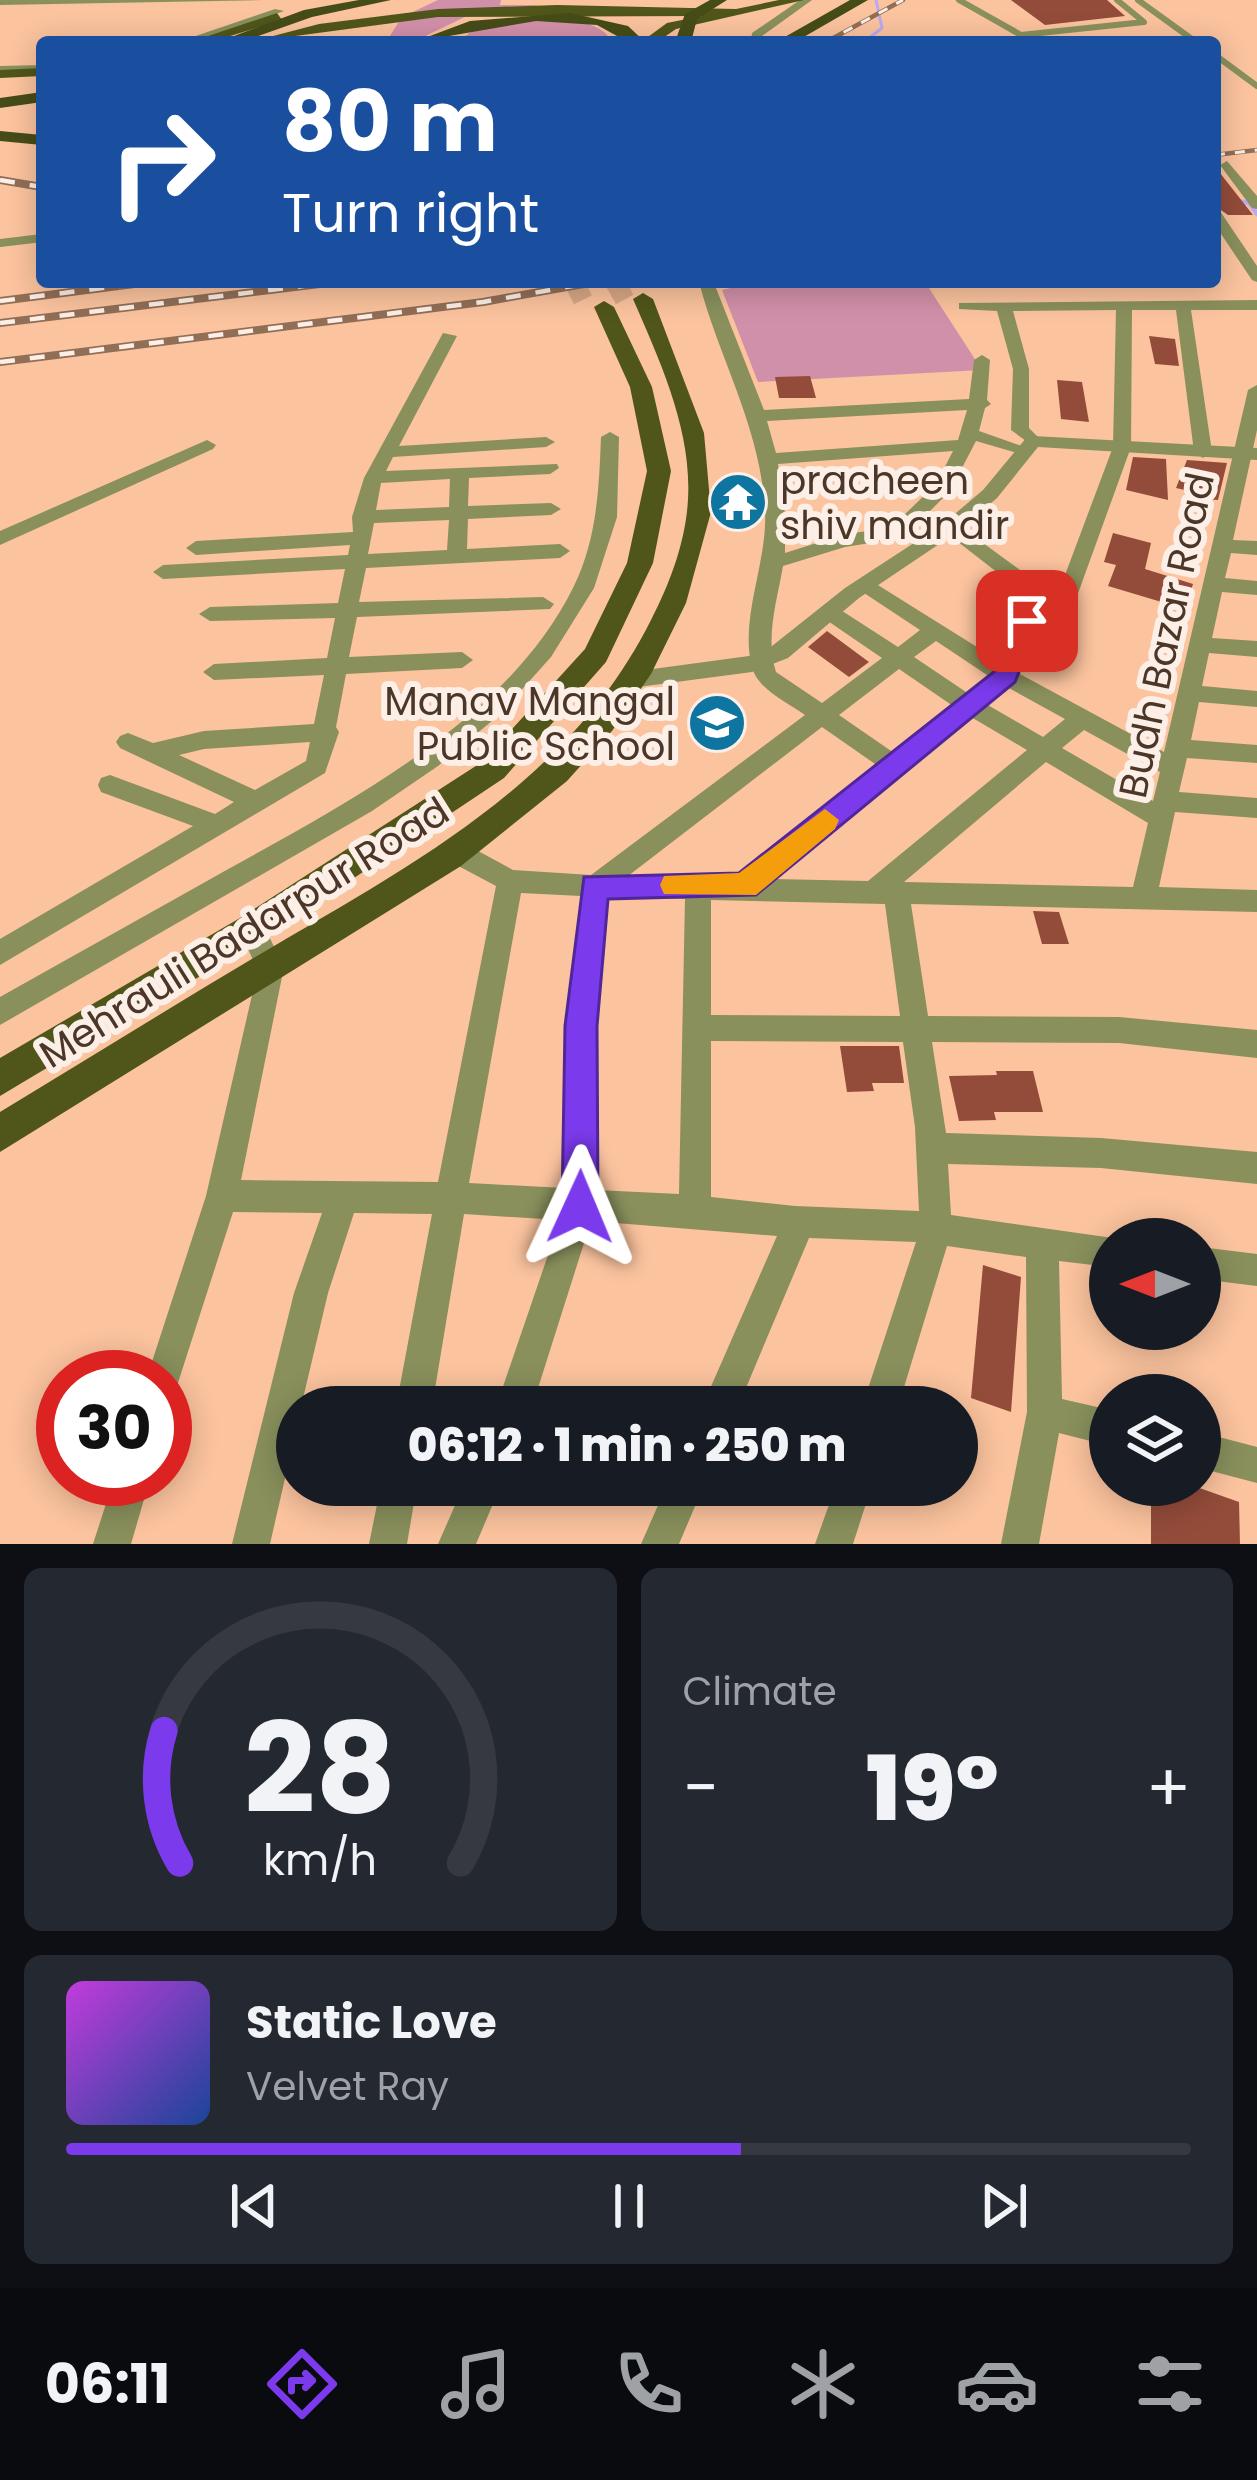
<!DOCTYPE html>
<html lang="en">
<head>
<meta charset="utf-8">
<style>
	:root { --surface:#171b24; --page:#242831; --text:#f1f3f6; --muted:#9ea1a6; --line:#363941; --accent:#7c3aed }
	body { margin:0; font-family:Poppins,sans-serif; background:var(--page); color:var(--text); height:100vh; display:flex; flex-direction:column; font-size:45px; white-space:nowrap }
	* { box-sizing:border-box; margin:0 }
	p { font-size:39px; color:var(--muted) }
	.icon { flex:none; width:66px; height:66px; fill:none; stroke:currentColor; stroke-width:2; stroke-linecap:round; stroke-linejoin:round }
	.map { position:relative; height:1544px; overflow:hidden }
	.details { display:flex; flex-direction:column; gap:24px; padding:24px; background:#0d0f14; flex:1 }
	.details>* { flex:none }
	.banner { position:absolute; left:36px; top:36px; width:1185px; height:252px; border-radius:12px; box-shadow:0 6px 30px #0003; background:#1a4fa0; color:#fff; overflow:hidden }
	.needle { width:78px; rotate:270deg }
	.fabs { position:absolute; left:1089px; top:1218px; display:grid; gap:24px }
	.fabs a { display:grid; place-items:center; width:132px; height:132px; border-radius:50%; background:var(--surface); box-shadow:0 6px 30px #0003; font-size:60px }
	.speed { position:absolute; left:36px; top:1350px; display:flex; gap:24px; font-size:60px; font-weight:700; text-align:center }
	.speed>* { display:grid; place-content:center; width:156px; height:156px; border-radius:50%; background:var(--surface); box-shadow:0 6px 30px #0003; line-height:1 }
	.speed .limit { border:18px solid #d22; background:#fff; color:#111 }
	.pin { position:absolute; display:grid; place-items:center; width:102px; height:102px; color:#fff; margin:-51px; border-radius:24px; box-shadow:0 6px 18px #0006 }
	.me { position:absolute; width:132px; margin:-66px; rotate:1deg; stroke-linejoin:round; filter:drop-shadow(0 0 9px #0008) }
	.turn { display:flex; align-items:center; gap:42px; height:252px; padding:0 48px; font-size:54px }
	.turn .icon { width:156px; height:156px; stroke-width:2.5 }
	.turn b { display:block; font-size:84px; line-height:102px }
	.big { font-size:90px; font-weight:800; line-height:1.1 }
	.details .card { flex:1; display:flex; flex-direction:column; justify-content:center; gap:18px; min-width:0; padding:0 42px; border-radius:18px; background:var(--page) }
	.details .dial { align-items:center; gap:0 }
	.dial svg { height:312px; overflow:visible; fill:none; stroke:var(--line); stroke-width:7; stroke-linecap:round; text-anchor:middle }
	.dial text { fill:var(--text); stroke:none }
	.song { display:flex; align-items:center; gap:36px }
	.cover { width:144px; height:144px; border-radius:18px; background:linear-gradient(135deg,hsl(290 70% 55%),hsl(220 70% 35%)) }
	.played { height:12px; border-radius:6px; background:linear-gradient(90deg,var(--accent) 60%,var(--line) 60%) }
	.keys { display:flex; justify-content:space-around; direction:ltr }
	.heat { display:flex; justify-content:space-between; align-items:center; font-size:66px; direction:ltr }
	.details .tiles { flex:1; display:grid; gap:24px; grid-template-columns:1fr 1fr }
	.card:last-child { grid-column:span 2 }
	.trip { position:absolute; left:276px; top:1386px; width:702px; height:120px; border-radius:60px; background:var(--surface); box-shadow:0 6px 30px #0003; font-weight:800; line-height:120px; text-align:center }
	.tab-bar { display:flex; height:192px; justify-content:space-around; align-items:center; background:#090b0e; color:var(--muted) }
	.tab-bar .icon { width:84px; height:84px }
	.tab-bar .current { color:var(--accent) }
	.tab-bar b { font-size:54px; color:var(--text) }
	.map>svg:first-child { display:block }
</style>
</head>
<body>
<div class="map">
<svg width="1257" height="1544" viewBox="0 0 1257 1544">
	<rect width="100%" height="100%" fill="#fbc39e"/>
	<path fill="#d190a9" d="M438,0H501L500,5H540L471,14L413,42H386L402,17Z
		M523,19C551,21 598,14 612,42H458L472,31Z
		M757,282H925L982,370L758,382L722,290Z"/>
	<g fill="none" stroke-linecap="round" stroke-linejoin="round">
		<path stroke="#baa9f0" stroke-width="3" d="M864,42L882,28L876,0"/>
		<path stroke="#baa9f0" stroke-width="4.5" d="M1215,197L1249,203L1257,214"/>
	</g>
	<path fill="#944c3a" d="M1011,0H1107L1125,16L1045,25Z
		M1215,173H1220L1253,215H1228L1215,206Z
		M1149,336L1175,339L1179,366L1155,364Z
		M810,376L816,398H779L775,377Z
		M1057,380L1082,382L1089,422L1061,419Z
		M1133,457L1166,459L1168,500L1126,490Z
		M1187,460L1227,463L1218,500L1189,498V491L1176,488Z
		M1113,533L1151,543L1145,569L1193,584L1185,609L1108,586L1116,565L1104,562Z
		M827,631L869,662L849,677L808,647Z
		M1033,911L1059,912L1069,944H1042Z
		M840,1046H899L904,1083H872L874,1091L847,1092Z
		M996,1071H1033L1043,1112H994L996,1120L959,1121L949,1076L997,1075Z
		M983,1265L1021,1277L1011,1412L971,1398Z
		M1151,1485H1191L1239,1502L1240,1544H1151Z"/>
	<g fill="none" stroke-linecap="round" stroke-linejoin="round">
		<path stroke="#d8a786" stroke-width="20" stroke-dasharray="20 9" stroke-linecap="butt" d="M574,282L587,308
			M615,282L626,302"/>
		<path stroke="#89905c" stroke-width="6" d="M959,0L1021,35L1144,22L1117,0
			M1138,0L1196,42
			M1215,55L1257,86"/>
		<path stroke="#89905c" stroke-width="8" d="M0,243L42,238"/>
		<path fill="#89905c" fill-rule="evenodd" d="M800,0H812L762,36L763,42H751L752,33Z
			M1227,161L1257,196V209L1252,208L1220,165Z
			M1215,210L1220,211L1257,266V282L1252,280L1215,225Z
			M699,282L714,283L764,410L969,399L974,360L982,355L990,360L987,400L991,404L985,408L979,431L1033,450L1024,455L976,441L950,491L913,528L889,540L845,547L783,566C777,601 765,638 776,672L822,703L882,658L822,617L818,612L822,607H836L898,647L920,630L858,589L855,584L865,577L1001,662L1029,597L940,528L943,524H957L1046,589L1059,591L1113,447L1116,310L1013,311L1029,369V428L1042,441L1033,446L1011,430L1013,369L997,311L959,309V303L1257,300V310H1191L1212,452L1203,458L1194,452L1176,310H1132L1131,447L1076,599L1066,606L1047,603L1018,673L1164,752L1248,390L1257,385V430L1233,540L1257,541V555L1231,553L1225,578L1257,581V595L1222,592L1212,638L1257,641V657L1209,653L1202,686L1257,691V707L1199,702L1191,740L1257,745V763L1187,758L1179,792L1257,798V818L1175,812L1159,887L1257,890V912L911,904L928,1016L1119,1017L1257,1030V1058L1119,1043L932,1042L946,1133L1101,1138L1257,1152V1184L1101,1168L948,1164L951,1215L1120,1239H1110V1267L1059,1261L1062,1399L1110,1410V1446L1059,1433L1039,1544H1001L1027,1412L1026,1257L947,1246L898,1407H862L916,1242L809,1238L738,1407H702L777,1236L591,1221L532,1407H496L560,1220L464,1214L432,1407H396L432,1214L354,1213L328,1293L301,1407H297V1426L270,1544H232L294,1293L322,1213L233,1212L176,1389L165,1394V1377H147L206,1196L252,995L256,967L239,928L243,920L252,916L261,920L284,967L241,1180L438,1182L496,886L449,861L445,853L449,845L458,842L467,845L513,870L591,875L805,715C787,702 758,690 752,667C739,618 768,562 765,511C761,428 719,359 699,282ZM967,410L958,440L776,453L767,421ZM953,451L936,484L899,520L876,530L845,534L785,553V514L778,464ZM936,641L990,677L969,694L914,657ZM899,669L953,706L894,753L839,715ZM1007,687L1065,719L1043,737L986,704ZM971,717L1027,750L868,881L773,879ZM822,727L878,766L736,878L698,874L628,876ZM1084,730L1160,772L1153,801L1062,748ZM1046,762L1148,823L1133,887L904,882ZM521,893L581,896L567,1026L564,1188L469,1183ZM607,897L685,899L679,1194L596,1190L595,1026ZM711,900L885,904L900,1016L711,1015ZM711,1041L903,1042L915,1127L919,1211L795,1206L711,1197Z
			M443,333L457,336L399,446L546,437L555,442L546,447L393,457L386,471L557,464L559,468L550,474L469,478L468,506L551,503L561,509L551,515L468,519L467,549L560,544L570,551L560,558L366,568L359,602L543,597L554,604L550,609L357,617L349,657L462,652L473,660L462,668L346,674L336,727L339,732L325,773L0,965V939L193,826L101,792L98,785L101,778L110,775L215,814L234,802L120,748L116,742L120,736L128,733L153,743L204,731L314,724L324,675L214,680L203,672L214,664L327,658L335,618L210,621L199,614L210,607L338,603L345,569L163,579L153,572L163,565L348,555L350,545L196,555L186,548L196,541L353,532L352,517L364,478ZM450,479L449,507L376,510L381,483ZM449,520L447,550L368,554L374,523ZM310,742L306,761L255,790L179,755L204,749Z
			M610,432L619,437L617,517L594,588L551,657L499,715L438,766L372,811L0,1025V997C74,955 149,914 223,872C347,803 507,721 573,588C597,540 599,489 601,437Z
			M207,440L216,445L213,449L0,545V531Z
			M1200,1247L1257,1254V1286L1200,1279Z
			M1200,1432L1257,1447V1483L1200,1468Z
			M114,1479H150L131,1544H93Z
			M381,1485H417L407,1544H369Z
			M464,1485H501L476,1544H438Z
			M667,1485H704L679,1544H641Z
			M836,1485H872L853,1544H815Z"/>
		<path fill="#89905c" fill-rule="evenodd" d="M0,0H263L0,5Z
			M275,9L284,11L195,42H178Z
			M42,65V71L0,72V66Z
			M1033,436L1257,448V460L1038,447L997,498L957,532L859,598L788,658L752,672L638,687L630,685L627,679L630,673L638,671L749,656L772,646L845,588L943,524L983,490L1027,437Z"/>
		<path fill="#50561a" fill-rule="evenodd" d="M779,0H804L676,29L657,42H641L667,23L702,16L438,17L250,42L319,24L438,9L557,5L736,9Z
			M277,13L282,20L211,42H190Z
			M42,68V76L0,78V70Z
			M643,293L653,299L704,433L711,512L686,603L651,674L612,731L567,781L461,866L0,1152V1112C86,1060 171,1007 257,956C409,866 569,784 651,620C670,583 686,541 688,499C692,430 660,361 633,299Z
			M604,301L614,307L652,387L671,471L653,563L606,662L504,778L264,938L0,1096V1058L240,918L482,762L585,649L627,563L647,471L630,387L594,307Z"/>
		<path fill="#464c18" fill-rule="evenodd" d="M359,0H391L312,17L241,42H218L304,10Z
			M710,0H727L697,19L691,42H675L685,14Z
			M850,0H868L795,42H776Z
			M570,13L628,26L645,42H628L597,25L536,21L414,42L470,21Z
			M42,92V102L0,108V98Z
			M0,131L42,135V145L0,141Z"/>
		<defs>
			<path id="rail-far1" d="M826,42L903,0
				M1215,155L1257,150"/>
			<path id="rail" d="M0,180L42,187
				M0,301L150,282
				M0,323L336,282
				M0,362L483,302L595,282"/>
		</defs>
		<use href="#rail-far1" stroke="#916e56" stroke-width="4.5"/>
		<use href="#rail" stroke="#916e56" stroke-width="8"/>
		<use href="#rail-far1" stroke="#fbefe7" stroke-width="3" stroke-dasharray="10" stroke-linecap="butt"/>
		<use href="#rail" stroke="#fbefe7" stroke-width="4.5" stroke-dasharray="15" stroke-linecap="butt"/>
	</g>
	<path fill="#7c3aed" stroke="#51269a" stroke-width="3" d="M1027,613L1039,621L1015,682L756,895L608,899L597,1026L598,1207L593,1219L580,1225L567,1219L562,1207L565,1026L584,877L739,873L995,671L1015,621Z"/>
	<path fill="#f59e0b" d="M825,809L839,820L835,829L756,895L664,894L660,885L664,876L739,873Z"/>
	<defs>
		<symbol id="temple-disc" viewBox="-11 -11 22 22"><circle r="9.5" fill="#0e74a0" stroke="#fbefe7"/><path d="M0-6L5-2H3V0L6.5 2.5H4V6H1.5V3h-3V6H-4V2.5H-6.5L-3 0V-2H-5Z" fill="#fff"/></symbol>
		<symbol id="school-disc" viewBox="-11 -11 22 22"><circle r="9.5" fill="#0e74a0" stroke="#fbefe7"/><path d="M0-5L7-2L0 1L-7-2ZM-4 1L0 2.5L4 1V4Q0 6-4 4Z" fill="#fff"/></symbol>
	</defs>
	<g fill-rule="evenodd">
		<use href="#temple-disc" x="705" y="469" width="66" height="66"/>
		<use href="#school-disc" x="684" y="690" width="66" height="66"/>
	</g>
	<g text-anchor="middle" stroke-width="12" stroke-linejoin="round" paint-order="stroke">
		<g font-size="39" fill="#4c3627" stroke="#fbefe7" text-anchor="start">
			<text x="780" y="494">pracheen<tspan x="780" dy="45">shiv mandir</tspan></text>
			<text x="675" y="715" text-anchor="end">Manav Mangal<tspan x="675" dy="45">Public School</tspan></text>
		</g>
		<g font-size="39" fill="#4c3627" stroke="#fbefe7">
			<text transform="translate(1166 635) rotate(-78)" y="14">Budh Bazar Road</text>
			<text transform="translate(244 932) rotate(-32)" y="14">Mehrauli Badarpur Road</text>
		</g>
	</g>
</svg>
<div class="fabs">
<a><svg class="needle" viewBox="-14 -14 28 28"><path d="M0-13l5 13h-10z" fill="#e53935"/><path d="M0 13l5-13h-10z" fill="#9ea1a6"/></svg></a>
<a><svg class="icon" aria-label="layers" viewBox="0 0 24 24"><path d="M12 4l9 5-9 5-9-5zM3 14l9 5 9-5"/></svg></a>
</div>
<div class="speed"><div class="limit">30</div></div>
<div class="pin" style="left:1027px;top:621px;background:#d93025"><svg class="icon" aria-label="arrive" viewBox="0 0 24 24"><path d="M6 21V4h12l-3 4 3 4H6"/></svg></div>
<svg class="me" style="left:580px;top:1207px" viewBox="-20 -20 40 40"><path d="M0-17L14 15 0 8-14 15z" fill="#7c3aed" stroke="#fff" stroke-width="4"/></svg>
<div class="trip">06:12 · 1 min · 250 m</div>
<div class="banner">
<div class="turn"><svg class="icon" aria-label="right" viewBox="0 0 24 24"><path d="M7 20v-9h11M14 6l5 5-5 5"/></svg><div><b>80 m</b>Turn right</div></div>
</div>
</div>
<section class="details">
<div class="tiles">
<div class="card dial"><svg viewBox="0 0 100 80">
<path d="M14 69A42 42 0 1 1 86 69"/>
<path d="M14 69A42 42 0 0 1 10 35" stroke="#7c3aed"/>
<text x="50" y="56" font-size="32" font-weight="700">28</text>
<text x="50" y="72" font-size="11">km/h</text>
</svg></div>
<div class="card"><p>Climate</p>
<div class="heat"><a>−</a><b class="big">19°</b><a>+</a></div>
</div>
<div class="card">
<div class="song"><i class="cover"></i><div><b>Static Love</b><p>Velvet Ray</p></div></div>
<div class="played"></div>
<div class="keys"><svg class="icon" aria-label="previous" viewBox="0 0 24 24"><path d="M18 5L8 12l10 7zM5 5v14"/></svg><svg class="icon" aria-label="pause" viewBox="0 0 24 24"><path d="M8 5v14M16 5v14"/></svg><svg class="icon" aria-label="next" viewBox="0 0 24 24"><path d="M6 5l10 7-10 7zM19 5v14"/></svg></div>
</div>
</div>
</section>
<nav class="tab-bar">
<b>06:11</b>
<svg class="icon current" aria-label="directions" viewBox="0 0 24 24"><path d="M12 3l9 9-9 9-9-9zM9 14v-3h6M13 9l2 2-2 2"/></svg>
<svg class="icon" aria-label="music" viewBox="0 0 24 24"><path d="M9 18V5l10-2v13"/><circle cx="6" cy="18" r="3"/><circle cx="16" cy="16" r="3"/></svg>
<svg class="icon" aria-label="phone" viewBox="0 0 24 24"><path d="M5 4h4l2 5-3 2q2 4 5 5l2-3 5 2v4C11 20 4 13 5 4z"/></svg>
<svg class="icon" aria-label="climate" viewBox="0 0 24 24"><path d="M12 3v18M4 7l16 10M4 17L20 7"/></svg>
<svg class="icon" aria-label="car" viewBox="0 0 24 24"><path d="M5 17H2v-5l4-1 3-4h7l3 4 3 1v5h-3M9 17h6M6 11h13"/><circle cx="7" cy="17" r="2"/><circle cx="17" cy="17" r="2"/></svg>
<svg class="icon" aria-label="filters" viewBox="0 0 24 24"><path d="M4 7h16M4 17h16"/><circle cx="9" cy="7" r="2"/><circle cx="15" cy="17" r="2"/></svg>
</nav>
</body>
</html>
